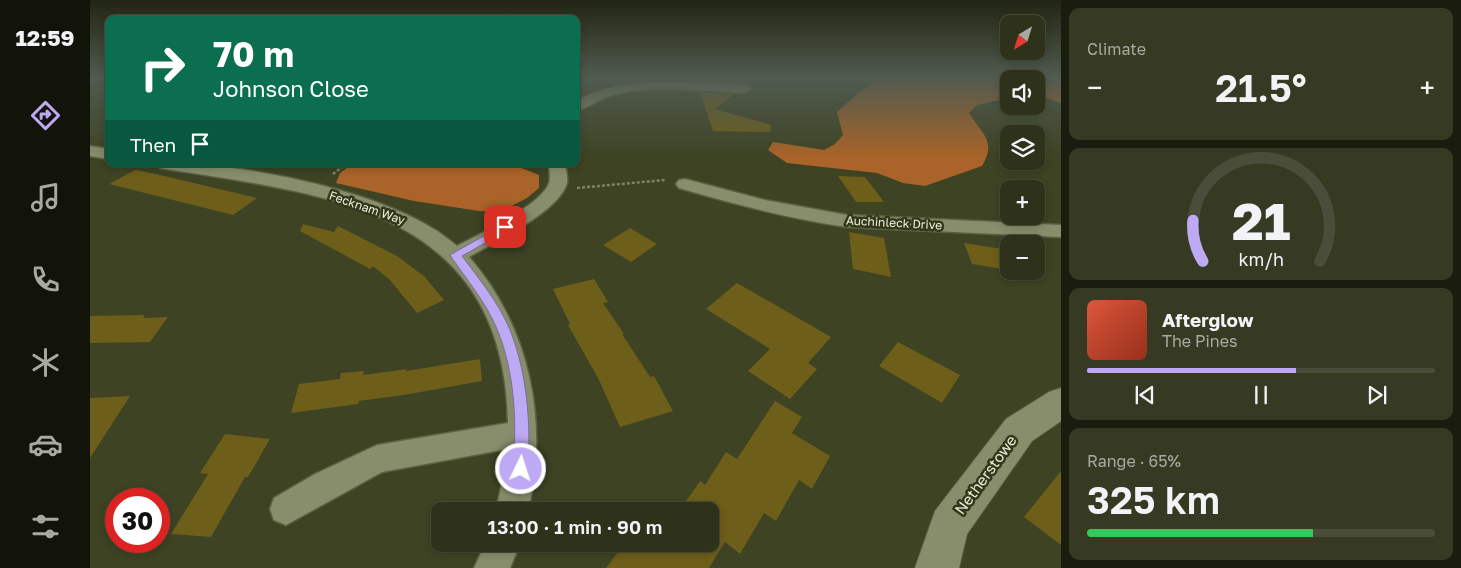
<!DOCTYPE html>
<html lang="en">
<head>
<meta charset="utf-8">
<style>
	:root { --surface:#2e321a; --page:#363a23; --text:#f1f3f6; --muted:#a7aaa2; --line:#494d39; --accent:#bea9f5 }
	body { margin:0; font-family:"Golos Text",sans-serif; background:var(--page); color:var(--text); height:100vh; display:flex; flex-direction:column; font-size:19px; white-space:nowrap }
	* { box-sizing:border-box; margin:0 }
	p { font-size:16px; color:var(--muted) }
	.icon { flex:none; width:28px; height:28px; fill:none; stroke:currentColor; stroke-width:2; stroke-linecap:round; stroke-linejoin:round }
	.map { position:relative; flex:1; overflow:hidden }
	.drawer { display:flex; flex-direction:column; gap:8px; padding:8px; background:#191c0e; width:400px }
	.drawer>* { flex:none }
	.hud { position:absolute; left:15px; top:15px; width:475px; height:152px; border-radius:10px; box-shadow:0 2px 8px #0003,0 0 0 1px var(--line); background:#0b6e4f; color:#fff; overflow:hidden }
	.needle { width:32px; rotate:218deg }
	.controls { position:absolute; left:910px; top:15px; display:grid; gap:10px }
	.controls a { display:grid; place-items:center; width:45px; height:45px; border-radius:10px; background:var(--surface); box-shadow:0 2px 8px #0003,0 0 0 1px var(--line); font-size:25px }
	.speed { position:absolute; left:15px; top:488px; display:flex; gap:10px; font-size:25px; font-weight:700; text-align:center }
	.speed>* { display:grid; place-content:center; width:65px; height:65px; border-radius:50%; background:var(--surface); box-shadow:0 2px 8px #0003,0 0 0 1px var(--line); line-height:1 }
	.speed .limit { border:8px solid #d22; background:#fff; color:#111 }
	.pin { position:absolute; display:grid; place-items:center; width:42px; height:42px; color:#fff; margin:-21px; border-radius:10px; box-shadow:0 2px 8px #0006 }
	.me { position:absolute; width:55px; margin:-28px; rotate:4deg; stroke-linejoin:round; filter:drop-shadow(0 0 4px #0008) }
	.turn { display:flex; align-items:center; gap:18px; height:105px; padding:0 25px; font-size:22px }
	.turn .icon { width:65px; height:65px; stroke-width:2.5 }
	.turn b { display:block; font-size:35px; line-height:42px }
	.then { display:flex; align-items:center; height:48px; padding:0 25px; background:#0003; gap:10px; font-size:19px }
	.big { font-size:38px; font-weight:600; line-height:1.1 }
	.drawer .card { flex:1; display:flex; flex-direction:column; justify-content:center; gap:8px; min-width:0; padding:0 18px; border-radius:10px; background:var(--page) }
	.drawer .dial { align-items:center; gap:0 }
	.dial svg { height:130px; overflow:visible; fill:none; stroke:var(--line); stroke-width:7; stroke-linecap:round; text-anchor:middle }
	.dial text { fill:var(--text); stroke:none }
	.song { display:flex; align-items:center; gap:15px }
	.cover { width:60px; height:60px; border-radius:8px; background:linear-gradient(135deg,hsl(10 70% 55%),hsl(10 70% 35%)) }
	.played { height:5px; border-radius:2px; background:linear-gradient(90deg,var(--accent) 60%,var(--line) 60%) }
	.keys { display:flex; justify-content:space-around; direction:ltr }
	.heat { display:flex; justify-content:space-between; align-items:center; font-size:28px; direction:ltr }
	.charge { height:8px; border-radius:4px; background:linear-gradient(90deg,#34c759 65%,var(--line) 0) }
	.trip { position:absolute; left:341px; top:502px; width:288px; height:50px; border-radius:10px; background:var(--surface); box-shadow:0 2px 8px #0003,0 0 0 1px var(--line); font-weight:600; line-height:50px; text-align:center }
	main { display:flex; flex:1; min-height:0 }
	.tabs { display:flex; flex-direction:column; width:90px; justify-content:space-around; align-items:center; background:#12140a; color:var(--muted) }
	.tabs .icon { width:35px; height:35px }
	.tabs .selected { color:var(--accent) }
	.tabs b { font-size:22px; color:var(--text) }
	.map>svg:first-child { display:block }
</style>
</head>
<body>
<main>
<nav class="tabs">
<b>12:59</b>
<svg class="icon selected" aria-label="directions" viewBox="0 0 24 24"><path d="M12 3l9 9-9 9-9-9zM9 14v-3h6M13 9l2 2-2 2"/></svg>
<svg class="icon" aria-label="music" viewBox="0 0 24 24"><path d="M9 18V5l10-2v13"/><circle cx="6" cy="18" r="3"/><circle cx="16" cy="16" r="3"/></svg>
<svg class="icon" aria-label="phone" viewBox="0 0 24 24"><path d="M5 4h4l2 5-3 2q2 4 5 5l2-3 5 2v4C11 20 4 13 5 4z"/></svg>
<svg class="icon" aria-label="climate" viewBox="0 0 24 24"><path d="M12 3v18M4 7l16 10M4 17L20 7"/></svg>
<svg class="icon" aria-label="car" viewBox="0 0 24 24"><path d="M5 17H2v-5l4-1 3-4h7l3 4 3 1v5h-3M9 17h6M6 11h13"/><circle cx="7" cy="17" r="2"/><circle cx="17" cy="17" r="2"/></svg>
<svg class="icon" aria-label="filters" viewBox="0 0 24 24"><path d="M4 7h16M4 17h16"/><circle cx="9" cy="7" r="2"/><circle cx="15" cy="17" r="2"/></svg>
</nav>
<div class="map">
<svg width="971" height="568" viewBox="0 0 971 568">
	<rect width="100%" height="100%" fill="#3d4323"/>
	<path fill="#aa6328" d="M793,78H971V103L946,94V79H919L918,98L887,105L879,113C892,134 907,141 892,166L835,186L813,183L787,173L697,163L678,150L683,142L734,150L745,144L753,135L747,112L772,90Z
		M262,164H421L449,175V188L437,198L410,212L389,211L324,201L246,183L250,173Z"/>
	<path fill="#6d5e19" d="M606,78H666L657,85L607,81Z
		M610,92L645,94L625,109L681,125L680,132L623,131Z
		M45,170L66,174L167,198L143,215L19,184Z
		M748,176L775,177L794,202H766Z
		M213,224L244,232L248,226L307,256L334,276L354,300L327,313L299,279L283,266L280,269L210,231Z
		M540,228L567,244L541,262L513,245Z
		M759,232L794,238L801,277L763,269Z
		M874,243L919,250V270L882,264Z
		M504,279L518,302L513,303L534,334H532L560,377L564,376L583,411L530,427L509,380L478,325L480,324L463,289Z
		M647,283L741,337L718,363L727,369L700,399L658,371L680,349L616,309Z
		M55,315L53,318L78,317L60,342L0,343V316Z
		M808,342L870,375L852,403L789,366Z
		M390,359L392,381L314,395L269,401L268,404L201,413L209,384L250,379L251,373L274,371L273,375L317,369L316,371Z
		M40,396L0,458V398Z
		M685,401L712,417L702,433L740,456L722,489L709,480L686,521L674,513L650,554L635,542L619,568H516L534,544H620V511H589L610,481L615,485L636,452L647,459Z
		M135,434L180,439L158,477H155L121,537L81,534L118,474L110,473Z
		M971,471V545L934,517Z"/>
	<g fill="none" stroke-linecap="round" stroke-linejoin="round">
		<defs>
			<path id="service" d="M950,78H971V82Z"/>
			<path id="minor" d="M585,82L654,85L661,89L654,93C611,91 563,84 522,95C509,99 499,108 486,111V101C520,84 548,82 585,82Z
				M0,146L19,149V159L0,156Z
				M68,164C81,164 96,163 109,164C180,171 281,191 342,228C351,233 359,240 367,246C388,235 452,205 459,183C461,177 459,170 459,164H475C476,170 478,177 477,183C469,212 404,242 379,257C440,327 459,422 438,511H406L414,472L417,449L292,472L196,525L184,520L180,509L184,498L225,474L287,445L418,423C414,211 242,195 76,169L70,168Z
				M595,179L675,200L757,215L971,225V237L757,227C700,219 644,204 589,188L586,184L589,180Z
				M395,544H430L420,568H384Z"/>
			<path id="tertiary" d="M971,388V421L942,441L877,534L869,568H825L845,511L916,419L959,392Z"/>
		</defs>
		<use href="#service" stroke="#5b6044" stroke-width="3"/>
		<use href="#minor" stroke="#5b6044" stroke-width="3"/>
		<use href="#tertiary" stroke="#5b6044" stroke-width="2"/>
		<path stroke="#7e8368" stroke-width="2.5" stroke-dasharray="3 2" stroke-linecap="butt" d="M243,174L256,164
			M487,188L575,180"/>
		<use href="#service" fill="#888e6c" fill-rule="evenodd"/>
		<use href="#minor" fill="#888e6c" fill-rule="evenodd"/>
		<use href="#tertiary" fill="#888e6c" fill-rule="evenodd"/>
	</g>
	<linearGradient id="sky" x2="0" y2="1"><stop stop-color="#222513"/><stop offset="0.49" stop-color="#515b50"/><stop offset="1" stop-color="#515b50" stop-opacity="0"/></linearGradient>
	<rect width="971" height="158" fill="url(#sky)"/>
	<path fill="#bea9f5" stroke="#7c6e9f" d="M415,224L420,227L418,230L372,256C389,279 409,303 420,330C437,373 441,422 438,469L436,474L431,476L425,474L423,469C427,423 425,372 407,329C396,302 376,279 360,255Z"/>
	<g text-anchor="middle" stroke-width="5" stroke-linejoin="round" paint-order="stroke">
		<g font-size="12" fill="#e9edda" stroke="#333819">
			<text transform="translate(277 208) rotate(19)" y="4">Fecknam Way</text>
			<text transform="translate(804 223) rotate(3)" y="4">Auchinleck Drive</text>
		</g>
		<g font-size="15" fill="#e9edda" stroke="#333819">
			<text transform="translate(896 475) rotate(-54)" y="5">Netherstowe</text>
		</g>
	</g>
</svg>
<div class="controls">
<a><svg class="needle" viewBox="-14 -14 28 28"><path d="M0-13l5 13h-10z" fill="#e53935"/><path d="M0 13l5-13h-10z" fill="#a7aaa2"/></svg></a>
<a><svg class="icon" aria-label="sound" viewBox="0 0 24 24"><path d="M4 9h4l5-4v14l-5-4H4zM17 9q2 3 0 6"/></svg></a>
<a><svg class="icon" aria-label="layers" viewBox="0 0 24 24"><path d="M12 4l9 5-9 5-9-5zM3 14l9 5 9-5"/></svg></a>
<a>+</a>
<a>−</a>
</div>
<div class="speed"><div class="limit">30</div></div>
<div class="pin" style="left:415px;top:227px;background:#d93025"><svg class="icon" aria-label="arrive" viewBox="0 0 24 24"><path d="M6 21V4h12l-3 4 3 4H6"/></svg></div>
<svg class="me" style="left:431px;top:469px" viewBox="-20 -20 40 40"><circle r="17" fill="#bea9f5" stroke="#fff" stroke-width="3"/><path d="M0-11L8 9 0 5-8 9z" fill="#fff"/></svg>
<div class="trip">13:00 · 1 min · 90 m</div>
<div class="hud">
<div class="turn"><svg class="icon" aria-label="right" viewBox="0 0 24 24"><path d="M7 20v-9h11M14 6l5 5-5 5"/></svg><div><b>70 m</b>Johnson Close</div></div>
<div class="then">Then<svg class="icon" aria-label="arrive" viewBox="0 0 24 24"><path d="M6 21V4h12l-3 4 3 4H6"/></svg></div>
</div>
</div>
<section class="drawer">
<div class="card"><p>Climate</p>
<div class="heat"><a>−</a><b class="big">21.5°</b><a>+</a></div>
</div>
<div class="card dial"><svg viewBox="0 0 100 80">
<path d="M14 69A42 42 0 1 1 86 69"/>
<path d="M14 69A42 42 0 0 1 8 44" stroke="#bea9f5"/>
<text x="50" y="56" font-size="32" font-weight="700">21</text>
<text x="50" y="72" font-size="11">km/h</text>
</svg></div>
<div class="card">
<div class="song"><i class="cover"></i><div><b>Afterglow</b><p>The Pines</p></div></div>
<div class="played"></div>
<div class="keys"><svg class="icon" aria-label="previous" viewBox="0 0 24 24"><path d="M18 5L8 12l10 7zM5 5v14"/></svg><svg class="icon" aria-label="pause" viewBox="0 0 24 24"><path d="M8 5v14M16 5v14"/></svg><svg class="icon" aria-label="next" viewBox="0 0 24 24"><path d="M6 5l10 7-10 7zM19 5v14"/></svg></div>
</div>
<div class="card"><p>Range · 65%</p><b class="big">325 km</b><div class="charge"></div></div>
</section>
</main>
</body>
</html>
